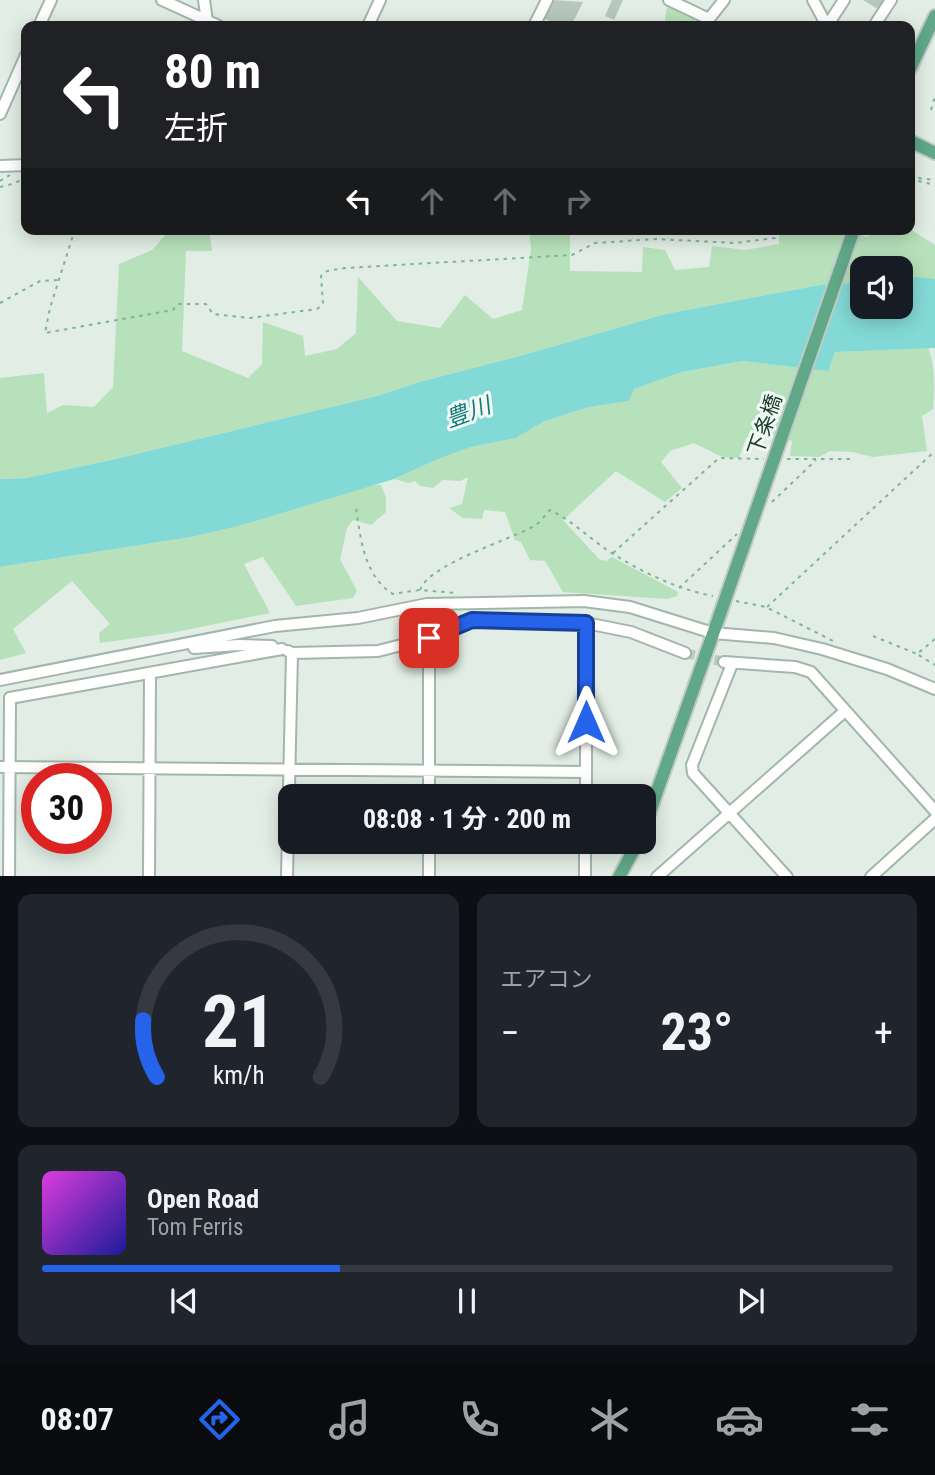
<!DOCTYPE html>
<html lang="ja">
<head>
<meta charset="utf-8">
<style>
	:root { --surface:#171b24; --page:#20242c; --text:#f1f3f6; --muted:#9ea1a6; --line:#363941; --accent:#2563eb }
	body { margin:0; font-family:"Roboto Condensed","Noto Sans JP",sans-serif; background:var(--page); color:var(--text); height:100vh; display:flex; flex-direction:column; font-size:26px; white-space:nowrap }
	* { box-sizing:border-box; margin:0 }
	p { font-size:23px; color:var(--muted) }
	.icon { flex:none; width:38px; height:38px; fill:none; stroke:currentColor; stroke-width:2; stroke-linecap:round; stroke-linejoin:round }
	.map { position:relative; height:876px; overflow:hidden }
	.sheet { display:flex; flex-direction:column; gap:18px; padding:18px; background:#0d0f14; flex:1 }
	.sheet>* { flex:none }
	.hud { position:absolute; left:21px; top:21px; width:894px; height:214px; border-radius:14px; box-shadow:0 4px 18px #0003; background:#202124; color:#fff; overflow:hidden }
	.buttons { position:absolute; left:850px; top:256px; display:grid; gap:14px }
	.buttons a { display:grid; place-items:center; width:63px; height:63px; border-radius:14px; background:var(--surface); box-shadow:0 4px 18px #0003; font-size:35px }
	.speed { position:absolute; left:21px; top:763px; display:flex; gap:14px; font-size:35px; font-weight:700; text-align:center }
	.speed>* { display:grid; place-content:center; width:91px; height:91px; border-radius:50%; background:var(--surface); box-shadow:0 4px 18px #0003; line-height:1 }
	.speed .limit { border:10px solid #d22; background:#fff; color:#111 }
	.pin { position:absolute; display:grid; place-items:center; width:60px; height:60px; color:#fff; margin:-30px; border-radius:14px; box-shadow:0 4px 10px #0006 }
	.me { position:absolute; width:77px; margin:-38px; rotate:0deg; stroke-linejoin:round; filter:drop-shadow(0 0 5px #0008) }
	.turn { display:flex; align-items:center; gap:24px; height:147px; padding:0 28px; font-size:32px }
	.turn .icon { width:91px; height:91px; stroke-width:2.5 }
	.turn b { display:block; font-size:49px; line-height:60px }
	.lanes { display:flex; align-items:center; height:66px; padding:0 28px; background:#0003; justify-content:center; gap:35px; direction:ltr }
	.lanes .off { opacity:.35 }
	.big { font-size:52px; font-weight:700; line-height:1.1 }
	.sheet .tile { flex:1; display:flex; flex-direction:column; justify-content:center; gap:10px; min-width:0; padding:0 24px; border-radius:14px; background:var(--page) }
	.sheet .dial { align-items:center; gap:0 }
	.dial svg { height:182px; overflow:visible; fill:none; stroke:var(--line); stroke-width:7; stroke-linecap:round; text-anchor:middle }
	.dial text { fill:var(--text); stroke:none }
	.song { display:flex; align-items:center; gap:21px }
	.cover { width:84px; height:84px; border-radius:10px; background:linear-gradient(135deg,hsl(300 70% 55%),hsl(240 70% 35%)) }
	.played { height:7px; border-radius:4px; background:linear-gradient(90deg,var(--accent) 35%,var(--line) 35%) }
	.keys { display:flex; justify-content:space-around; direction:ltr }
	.heat { display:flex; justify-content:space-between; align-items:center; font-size:38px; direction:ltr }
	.sheet .tiles { flex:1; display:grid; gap:18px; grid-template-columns:1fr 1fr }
	.tile:last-child { grid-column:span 2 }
	.trip { position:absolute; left:278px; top:784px; width:378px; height:70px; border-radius:14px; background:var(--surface); box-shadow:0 4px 18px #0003; font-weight:700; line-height:70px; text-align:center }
	.menu { display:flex; height:112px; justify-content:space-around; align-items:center; background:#090b0e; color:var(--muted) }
	.menu .icon { width:49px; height:49px }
	.menu .current { color:var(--accent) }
	.menu b { font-size:32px; color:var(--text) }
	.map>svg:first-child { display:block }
</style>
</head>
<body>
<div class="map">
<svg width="935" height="877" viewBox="0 0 935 877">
	<rect width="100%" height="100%" fill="#e1ede5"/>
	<path fill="#b7e1bb" d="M667,7L694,17L696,26H664Z
		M171,229H209L212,251H186L182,351L248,378L262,364L263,322L303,336L305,356L337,349L356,333L358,277L397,321L440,328L465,295L493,319L522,310L531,249L529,229H570V271L642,272L643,247L665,250L675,270L709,267L712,246L745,250L779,244V229H846L866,237L887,229H910L935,245V279H901V268H863V282L820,285L665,314L527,354L423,381L377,396L107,461L26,478L0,479V378L44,373L47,413L63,405L94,407L113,387L119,264L152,250Z
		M928,348C935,363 935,391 933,409L922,416L927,451L873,457L852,452L830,451L819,457L790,456L792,441L766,432L746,438L739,458L722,457L694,443L670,451L661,462L682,488L665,502L616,471L563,520L599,559L606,561L612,557L678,592L677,596L667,599L563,592L545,561L530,560L521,542L515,540L505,512L484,510L482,519L463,518L449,508L462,504L468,477L460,481L443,480L433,488L420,486L415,481L409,483L394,479L438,459L471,447L516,438L545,421L589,407L629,401L634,389L682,372L743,361L828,370L835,352Z
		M372,485H381L386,498V512L371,525L353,520L347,528L340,559L357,591L353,598L296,606L263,557L244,564L270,613L171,633L100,643L99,633L110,624L72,581L13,629L26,653L0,660V567L191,537L239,526Z"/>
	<path fill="#83d9d6" d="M917,277L935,279V348L835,352L828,371L743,361L682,372L634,389L629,401L589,407L545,421L516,438L471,447L438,459L394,479L239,526L191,537L0,567V479L26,478L107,461L377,396L423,381L527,354L665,314L820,285L863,282V306H901V279Z"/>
	<path fill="#b6c8be" d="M551,0L583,2L571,26H560L543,18Z
		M612,0H623L614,20L605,16Z
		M863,0H889L881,11Z"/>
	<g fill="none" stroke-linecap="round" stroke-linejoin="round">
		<path stroke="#bacac1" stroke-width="10" stroke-dasharray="10 5" stroke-linecap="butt" d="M685,653L724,662"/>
		<defs>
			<path id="minor" d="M162,0L219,26
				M204,0L207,21L205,25
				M669,0L709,19L724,0
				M813,0L827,26
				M39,26L51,0
				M368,26L380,0
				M534,26L547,0
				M827,26L844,0
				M874,26L891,0
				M0,114L26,55
				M0,166L26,165
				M586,623L631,632L685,653
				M194,648L239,645L272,646
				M292,653L378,651L429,638L472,620L586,623V796
				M724,662L795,667L811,672L935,811
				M732,664L692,765L693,773L787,877
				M0,680L275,626L358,618L427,604L584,601L630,607L713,633L774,638L822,649L887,669L935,689
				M0,767L586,772
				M429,796V638
				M9,877L10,698L282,649
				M149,877L150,673
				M287,877L292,653L288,651
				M429,877V842
				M585,877V842
				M657,877L845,711
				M871,877L935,819"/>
			<path id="major" d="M910,69L935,16
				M910,141L935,153
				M644,828L719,617
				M619,877L638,842"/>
		</defs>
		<use href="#minor" stroke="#a3b6ab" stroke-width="14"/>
		<use href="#major" stroke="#c0cac5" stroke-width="16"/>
		<path stroke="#7eb599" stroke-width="2" stroke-dasharray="3.5 5" stroke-linecap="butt" d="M931,110L935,96
			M910,177L935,180
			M910,179L935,185
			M0,181L10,175
			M0,187L12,184L26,178
			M75,229L50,308L45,333L173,310L178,304H206L213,314L250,318L317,309L323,304L321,276L327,271L345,268L572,255L595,243L656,239L735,243L775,238V229
			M0,303L40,281L59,280
			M787,459H853
			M772,502L816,460
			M356,509C361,540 364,576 393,594L420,590L455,593
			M613,553L719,458L764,459
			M679,588L737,534
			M420,590C429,564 510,540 534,526C540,523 545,515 550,510C573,521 591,540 613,554C644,573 677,589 713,596
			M736,601L766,607L837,643
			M767,607L935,451
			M873,636L917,654
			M935,639L917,654L935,665"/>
		<use href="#minor" stroke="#fff" stroke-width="10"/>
		<use href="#major" stroke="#60a888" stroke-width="12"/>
		<defs>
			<path id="major-bridge" d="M719,617L854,229"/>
		</defs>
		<use href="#major-bridge" stroke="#c0cac5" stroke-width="16" stroke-linecap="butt"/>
		<use href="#major-bridge" stroke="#60a888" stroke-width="12"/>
	</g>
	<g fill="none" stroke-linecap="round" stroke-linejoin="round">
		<defs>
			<path id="route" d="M429,638L472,620L586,623V722"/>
		</defs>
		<use href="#route" stroke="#184099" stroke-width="18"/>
		<use href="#route" stroke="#2563eb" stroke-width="12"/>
	</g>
	<g text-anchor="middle" stroke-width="6" stroke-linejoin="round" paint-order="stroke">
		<g font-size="21" fill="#1f4031" stroke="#f2f9f4">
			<text transform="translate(765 425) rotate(-71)" y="7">下条橋</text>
		</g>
		<g font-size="23" font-style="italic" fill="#127d7b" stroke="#f2f9f4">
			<text transform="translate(468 412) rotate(-20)" y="8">豊川</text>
		</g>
	</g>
</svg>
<div class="buttons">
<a><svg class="icon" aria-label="sound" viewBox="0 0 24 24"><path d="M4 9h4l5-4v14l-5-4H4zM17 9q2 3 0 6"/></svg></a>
</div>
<div class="speed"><div class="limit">30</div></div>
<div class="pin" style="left:429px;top:638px;background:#d93025"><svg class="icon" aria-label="arrive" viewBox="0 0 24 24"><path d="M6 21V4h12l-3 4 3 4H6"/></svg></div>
<svg class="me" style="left:586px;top:722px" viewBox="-20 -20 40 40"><path d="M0-17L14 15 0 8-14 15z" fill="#2563eb" stroke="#fff" stroke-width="4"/></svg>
<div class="trip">08:08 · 1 分 · 200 m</div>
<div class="hud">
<div class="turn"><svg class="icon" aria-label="left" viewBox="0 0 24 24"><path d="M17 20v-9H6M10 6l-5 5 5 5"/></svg><div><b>80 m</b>左折</div></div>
<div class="lanes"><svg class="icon" aria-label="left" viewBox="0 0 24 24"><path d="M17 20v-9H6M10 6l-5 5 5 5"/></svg><svg class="icon off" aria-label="ahead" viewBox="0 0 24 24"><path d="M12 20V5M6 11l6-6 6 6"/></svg><svg class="icon off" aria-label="ahead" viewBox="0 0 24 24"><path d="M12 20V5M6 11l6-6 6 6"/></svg><svg class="icon off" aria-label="right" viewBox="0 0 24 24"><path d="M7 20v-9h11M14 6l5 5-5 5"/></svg></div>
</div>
</div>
<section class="sheet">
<div class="tiles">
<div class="tile dial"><svg viewBox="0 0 100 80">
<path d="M14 69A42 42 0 1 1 86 69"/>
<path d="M14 69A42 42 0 0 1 8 44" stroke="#2563eb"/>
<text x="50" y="56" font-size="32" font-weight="700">21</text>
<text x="50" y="72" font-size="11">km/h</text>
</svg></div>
<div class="tile"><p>エアコン</p>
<div class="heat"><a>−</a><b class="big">23°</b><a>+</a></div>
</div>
<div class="tile">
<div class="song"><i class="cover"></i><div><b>Open Road</b><p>Tom Ferris</p></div></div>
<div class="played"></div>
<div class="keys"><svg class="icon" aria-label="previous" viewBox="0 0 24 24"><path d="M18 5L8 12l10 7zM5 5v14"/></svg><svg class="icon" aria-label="pause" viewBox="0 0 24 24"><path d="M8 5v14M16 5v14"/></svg><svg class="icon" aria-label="next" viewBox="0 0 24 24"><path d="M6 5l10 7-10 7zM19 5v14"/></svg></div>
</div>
</div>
</section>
<nav class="menu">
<b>08:07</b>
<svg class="icon current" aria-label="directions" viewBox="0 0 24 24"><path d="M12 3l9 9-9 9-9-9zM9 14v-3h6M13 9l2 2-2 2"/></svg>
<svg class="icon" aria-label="music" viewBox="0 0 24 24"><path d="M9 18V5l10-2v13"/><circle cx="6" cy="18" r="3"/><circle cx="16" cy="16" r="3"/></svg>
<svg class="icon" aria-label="phone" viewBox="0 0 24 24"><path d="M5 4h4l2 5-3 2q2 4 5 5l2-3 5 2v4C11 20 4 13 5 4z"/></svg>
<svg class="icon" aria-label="climate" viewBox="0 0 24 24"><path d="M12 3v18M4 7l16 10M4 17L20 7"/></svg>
<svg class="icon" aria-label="car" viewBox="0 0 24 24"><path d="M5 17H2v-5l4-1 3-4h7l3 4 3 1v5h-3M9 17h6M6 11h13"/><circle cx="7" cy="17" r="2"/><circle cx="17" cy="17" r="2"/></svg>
<svg class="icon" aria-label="filters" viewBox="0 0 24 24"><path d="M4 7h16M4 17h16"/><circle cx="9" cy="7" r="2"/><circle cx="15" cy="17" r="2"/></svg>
</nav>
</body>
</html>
